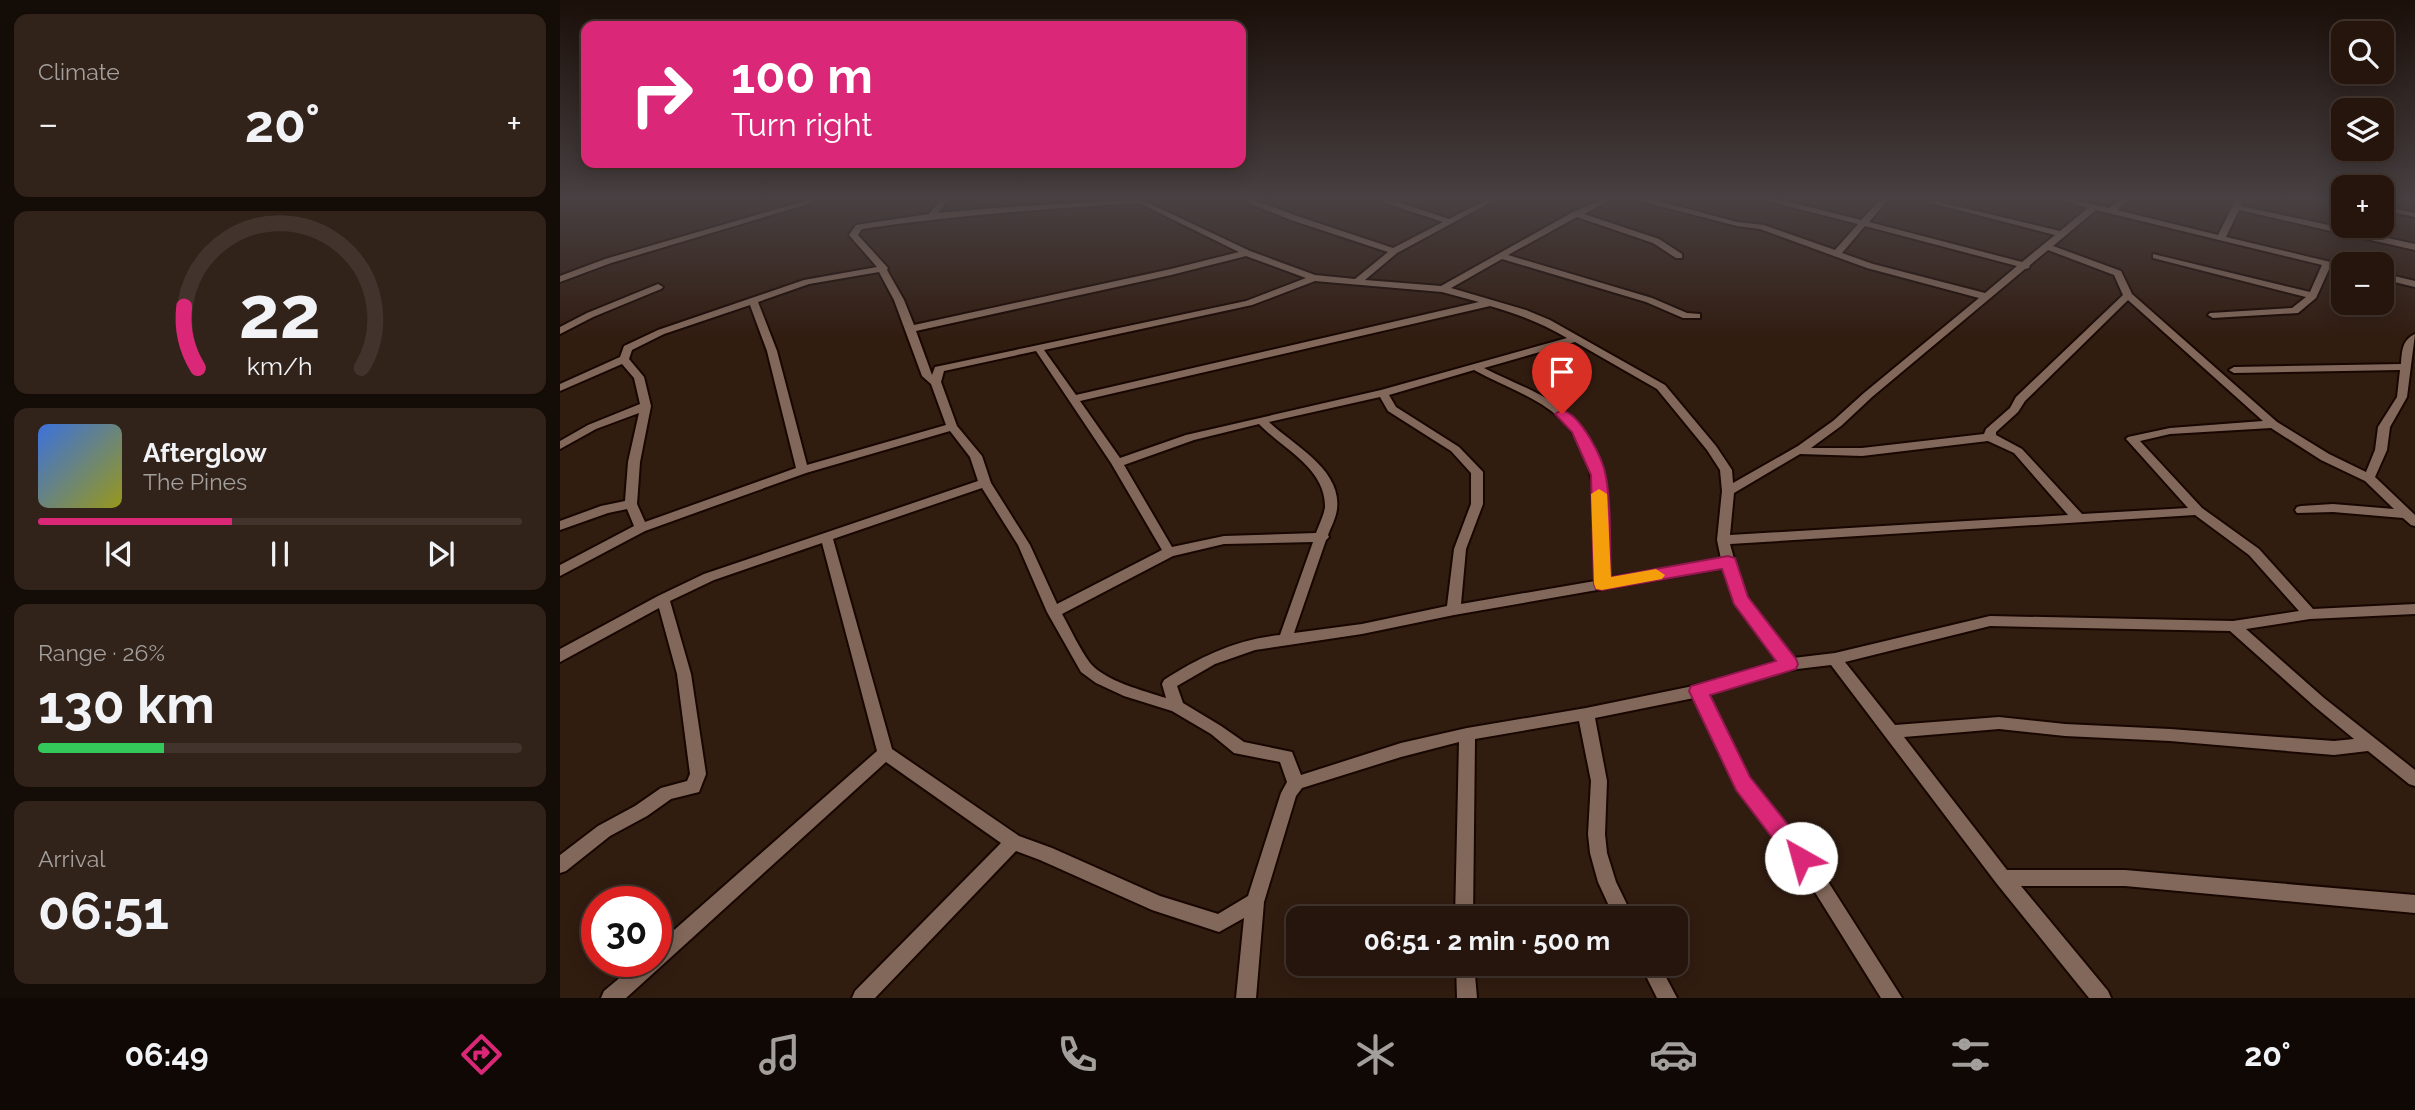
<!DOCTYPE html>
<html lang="en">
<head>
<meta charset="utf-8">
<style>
	:root { --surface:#25150c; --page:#31221a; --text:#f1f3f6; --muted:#a39f9d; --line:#42342d; --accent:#db2777 }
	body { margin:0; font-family:Raleway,sans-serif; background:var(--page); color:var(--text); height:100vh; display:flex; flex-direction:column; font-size:26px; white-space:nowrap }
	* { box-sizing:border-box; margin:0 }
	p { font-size:23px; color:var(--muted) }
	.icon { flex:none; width:38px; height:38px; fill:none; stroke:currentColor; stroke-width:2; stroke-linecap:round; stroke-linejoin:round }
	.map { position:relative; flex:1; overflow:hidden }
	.panel { display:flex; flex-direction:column; gap:14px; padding:14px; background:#140c07; width:560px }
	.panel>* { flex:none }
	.top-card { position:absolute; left:21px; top:21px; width:665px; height:147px; border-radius:14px; box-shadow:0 4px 18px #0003,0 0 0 2px var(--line); background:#db2777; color:#fff; overflow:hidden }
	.controls { position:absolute; left:1771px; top:21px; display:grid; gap:14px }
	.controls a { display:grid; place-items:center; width:63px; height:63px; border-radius:14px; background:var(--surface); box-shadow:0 4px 18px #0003,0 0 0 2px var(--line); font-size:35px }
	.speed { position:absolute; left:21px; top:886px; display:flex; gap:14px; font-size:35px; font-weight:700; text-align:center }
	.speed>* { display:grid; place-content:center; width:91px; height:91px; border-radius:50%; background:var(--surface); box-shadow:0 4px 18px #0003,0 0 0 2px var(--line); line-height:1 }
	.speed .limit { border:10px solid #d22; background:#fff; color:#111 }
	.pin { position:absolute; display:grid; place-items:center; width:60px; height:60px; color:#fff; margin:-72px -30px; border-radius:50% 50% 50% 0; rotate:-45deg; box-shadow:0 0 7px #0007 }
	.pin .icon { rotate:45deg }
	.me { position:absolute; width:77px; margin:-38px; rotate:322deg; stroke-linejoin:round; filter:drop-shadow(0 0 5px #0008) }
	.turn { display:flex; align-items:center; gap:24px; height:147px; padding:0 35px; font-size:32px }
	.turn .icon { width:91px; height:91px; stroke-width:2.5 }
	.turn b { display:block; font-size:49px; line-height:60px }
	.big { font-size:52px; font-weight:700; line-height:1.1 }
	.panel .tile { flex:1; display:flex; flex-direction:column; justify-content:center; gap:10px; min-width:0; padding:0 24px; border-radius:14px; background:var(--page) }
	.panel .dial { align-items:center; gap:0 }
	.dial svg { height:182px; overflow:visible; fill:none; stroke:var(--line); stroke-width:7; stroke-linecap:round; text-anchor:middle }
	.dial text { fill:var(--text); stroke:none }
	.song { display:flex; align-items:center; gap:21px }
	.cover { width:84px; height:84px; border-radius:10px; background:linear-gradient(135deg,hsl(220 70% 55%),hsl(60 70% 35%)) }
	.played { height:7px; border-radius:4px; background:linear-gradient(90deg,var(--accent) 40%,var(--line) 40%) }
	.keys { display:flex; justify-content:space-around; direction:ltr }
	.heat { display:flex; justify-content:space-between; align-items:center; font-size:38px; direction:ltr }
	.charge { height:10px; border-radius:5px; background:linear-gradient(90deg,#34c759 26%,var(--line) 0) }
	.trip { position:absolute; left:726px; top:906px; width:402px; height:70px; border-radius:14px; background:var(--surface); box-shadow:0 4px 18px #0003,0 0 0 2px var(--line); font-weight:700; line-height:70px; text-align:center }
	.tab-bar { display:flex; height:112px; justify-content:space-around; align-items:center; background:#0f0805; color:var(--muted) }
	.tab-bar .icon { width:49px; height:49px }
	.tab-bar .on { color:var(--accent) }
	.tab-bar b { font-size:32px; color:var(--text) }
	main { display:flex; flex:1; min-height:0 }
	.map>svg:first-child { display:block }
</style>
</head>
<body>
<main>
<section class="panel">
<div class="tile"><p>Climate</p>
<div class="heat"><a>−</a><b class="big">20°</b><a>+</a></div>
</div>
<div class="tile dial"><svg viewBox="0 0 100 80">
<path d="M14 69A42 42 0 1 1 86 69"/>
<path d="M14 69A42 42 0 0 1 8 42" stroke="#db2777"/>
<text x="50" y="56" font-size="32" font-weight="700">22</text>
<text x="50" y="72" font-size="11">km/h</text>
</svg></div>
<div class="tile">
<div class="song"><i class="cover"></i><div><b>Afterglow</b><p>The Pines</p></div></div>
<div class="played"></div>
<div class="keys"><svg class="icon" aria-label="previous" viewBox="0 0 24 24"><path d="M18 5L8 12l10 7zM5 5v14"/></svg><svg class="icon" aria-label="pause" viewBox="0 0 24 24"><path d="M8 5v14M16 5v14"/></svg><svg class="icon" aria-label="next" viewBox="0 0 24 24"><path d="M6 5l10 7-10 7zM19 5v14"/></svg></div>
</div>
<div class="tile"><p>Range · 26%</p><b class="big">130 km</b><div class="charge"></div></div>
<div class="tile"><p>Arrival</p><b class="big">06:51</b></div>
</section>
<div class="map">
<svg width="1855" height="998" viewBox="0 0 1855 998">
	<rect width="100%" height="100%" fill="#311c10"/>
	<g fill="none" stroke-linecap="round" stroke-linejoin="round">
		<defs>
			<path id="street" d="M381,199H389L378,213L433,208L580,199L690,251L755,275L795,279L828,252L731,220L683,201L682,199H692L737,216L833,248L883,222L819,201L818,199H829L889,219L928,199H937L837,253L805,280L881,286L1013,212L1043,199H1052L1024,214L1099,239L1122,254V258H1116L1093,243L1017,217L948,255L1092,298L1127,313L1140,314V318H1123L1086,302L942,259L891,288L966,310L990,320L1105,385L1156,446L1172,470L1173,483L1238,446L1273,421L1304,393L1419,298L1307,268L1200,229L1177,226L1080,201L1079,199H1091L1177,222L1204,225L1275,250L1298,224L1207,201L1206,199H1218L1301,220L1321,199H1329L1309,222L1462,262L1495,235L1355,199H1367L1500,231L1528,208L1500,201L1499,199H1511L1549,208L1561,199H1569L1557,210L1658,235L1676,199H1684L1681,206L1855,244V250L1679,210L1666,237L1783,265V271L1770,267L1756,298L1738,313L1653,318L1648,315L1650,313L1732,308L1746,297L1593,258V254L1750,292L1762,265L1536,210L1493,246L1561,271L1572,294L1717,422L1769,454L1806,472L1815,450L1818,427L1837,397L1840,370L1674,373L1669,370L1674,367L1841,364C1842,351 1842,340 1855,334L1847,397L1830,427L1827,450L1815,477L1855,515V526L1851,525L1843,518L1773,512L1737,513L1735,510L1737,507L1741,506L1773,504L1834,509L1805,481L1761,460L1711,428L1610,434L1580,441L1642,508L1699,549L1753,609L1855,604V614L1750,619L1686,629L1764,698L1855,770V786L1849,784L1808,751L1774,755L1610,741L1505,736L1439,729L1344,737L1447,870H1565L1855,895V913L1565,886H1461L1548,991L1551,998H1529L1437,884L1271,665L1229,670L1147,694L1189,778L1260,869L1342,998H1321L1248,881L1177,788L1134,698L1035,718L1047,781L1045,834L1047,853L1056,882L1074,919H1055L1038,882L1030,853L1028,834L1031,781L1019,721L915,739L913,919H895L899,742L841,757L742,788L736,796L704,902L696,998H676L684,918L659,932L592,910L480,860L456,851L315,998H292L295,991L441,843L326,762L66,998H41L44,991L80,961H96V946L317,751L262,543L154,580L110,601L131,674L146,774L139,792L111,799L87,816L50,836L6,871L0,873V855L38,826L75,806L101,788L127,781L130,774L117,674L99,608L0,662V649L98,596L144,574L418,481L410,457L390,431L246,473L85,531L0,576V565L74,526L67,509L48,513L0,530V521L41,506L65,501L68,462L79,413L36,429L0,449V441L28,425L80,404L74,378L62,364L0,391V384L60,357L64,346L98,330L244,280L317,267L289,235L296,225L369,214ZM579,203L679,252L611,269L354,325L344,300L327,270L328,268L298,235L302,229C394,215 486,209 579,203ZM1305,226L1457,266L1425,293L1313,264L1282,253ZM1488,250L1554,275L1563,295L1456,397L1450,408L1426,429L1424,434L1302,448H1251L1281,426L1312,397L1465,269L1469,268L1470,265ZM686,256L746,278L686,301L375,367L372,375L356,331L611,275ZM319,272L334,300L362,376L371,384L386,425L247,465L217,351L198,302L249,284ZM755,281L882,292L919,302L516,395L484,350L692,305ZM1568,300L1703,421L1610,428L1568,437L1566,439L1568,441L1628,508L1522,514L1462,449L1436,435V432L1458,412L1465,401ZM190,305L207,351L236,468L85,522L77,504L80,462L91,406L84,377L69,359L72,350L104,334ZM930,306C958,314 982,323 1007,338L821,390L626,435L560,458L520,401ZM1015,342L1097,389L1147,450L1160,470L1162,491L1157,540L1161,559L1049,578C1047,522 1055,451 1005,411C981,392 951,382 924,368ZM476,351L551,463L602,550L497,604L470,545L431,483L422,456L397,426L381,382L384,371ZM914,370C941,385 975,396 999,417C1044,457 1035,527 1035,581L901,604L906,549L923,504V472L899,447L836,407L829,395ZM820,397L828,411L891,451L911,473V504L894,549L887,606L802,624L734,633L766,540L769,537L768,535C771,527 776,518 777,509C782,469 733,445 709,422ZM699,424C722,448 766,468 765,507C764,515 759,525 756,533L664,536L612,547L564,465L634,440ZM1428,441L1454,453L1508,515L1170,535L1174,493L1240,454L1302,456ZM422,488L458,545L487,612L521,672L536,683L564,696L612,711L651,734L674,753L720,762L727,782L721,793L688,896L658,914L600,896L492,848L459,836L332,749L273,539ZM1635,515L1689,555L1739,611L1673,621L1430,616L1275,653L1233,658L1186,597L1180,581L1170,544ZM753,542L720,635C677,639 639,657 604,680L602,684L606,698C584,691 545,681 530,663C519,648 511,630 502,614L613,556L664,544ZM1163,568L1175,602L1219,661L1138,685L1026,708L907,728L841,743L741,775L732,752L684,742L661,726L623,703L617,686L655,664L695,650L802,634L894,615ZM1430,626L1670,631L1754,706L1794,739L1774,741L1610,729L1505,724L1439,717L1335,725L1285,662Z
				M1777,199H1783V201H1778Z
				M248,200L255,202L51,263L0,282V276L45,259Z
				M1822,206L1855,213V217L1822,210Z
				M1822,273L1855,281V287L1822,279Z
				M98,284L103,287L101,289L33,317L0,334V327L27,313Z
				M896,964H914L917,998H897Z
				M1080,964H1099L1117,998H1097Z"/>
		</defs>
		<use href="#street" stroke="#180600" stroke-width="4"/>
		<use href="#street" fill="#82685a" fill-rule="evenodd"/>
	</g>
	<linearGradient id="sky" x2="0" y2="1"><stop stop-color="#1b0f09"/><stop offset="0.59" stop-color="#484042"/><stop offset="1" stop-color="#484042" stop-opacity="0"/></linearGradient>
	<rect width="1855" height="338" fill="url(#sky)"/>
	<path fill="#db2777" stroke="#8e194d" stroke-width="2" d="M1002,410C1021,415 1043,458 1046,477C1052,509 1049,544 1051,577L1168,556L1175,558L1188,597L1236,659L1238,664L1236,669L1150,695L1190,777L1249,851L1253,858L1249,865L1241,869L1233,865L1176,790L1129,691L1131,686L1216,661L1174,604L1162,569L1042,590L1036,589L1034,584L1031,475L1012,432L995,414Z"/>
	<path fill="#f59e0b" d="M1039,489L1047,494L1051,577L1096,569L1105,575L1102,579L1042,590L1036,589L1034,584L1031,494Z"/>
</svg>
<div class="controls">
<a><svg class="icon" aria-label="search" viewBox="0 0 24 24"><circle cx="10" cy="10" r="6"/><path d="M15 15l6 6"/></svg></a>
<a><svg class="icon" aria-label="layers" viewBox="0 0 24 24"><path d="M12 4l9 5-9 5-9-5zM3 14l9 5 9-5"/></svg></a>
<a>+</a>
<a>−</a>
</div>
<div class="speed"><div class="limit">30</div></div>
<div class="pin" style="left:1002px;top:414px;background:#d93025"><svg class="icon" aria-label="arrive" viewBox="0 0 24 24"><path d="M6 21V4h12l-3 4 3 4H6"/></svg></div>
<svg class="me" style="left:1241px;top:858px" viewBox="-20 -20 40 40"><circle r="19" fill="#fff"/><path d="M0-13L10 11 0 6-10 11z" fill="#db2777"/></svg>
<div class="trip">06:51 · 2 min · 500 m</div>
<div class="top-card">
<div class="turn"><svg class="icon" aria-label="right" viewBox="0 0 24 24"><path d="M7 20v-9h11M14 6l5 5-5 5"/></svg><div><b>100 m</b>Turn right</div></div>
</div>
</div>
</main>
<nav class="tab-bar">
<b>06:49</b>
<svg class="icon on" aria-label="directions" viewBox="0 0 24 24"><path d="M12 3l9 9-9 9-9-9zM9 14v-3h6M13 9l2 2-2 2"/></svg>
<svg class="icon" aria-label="music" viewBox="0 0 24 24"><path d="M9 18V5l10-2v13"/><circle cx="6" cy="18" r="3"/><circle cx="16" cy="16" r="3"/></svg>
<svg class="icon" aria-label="phone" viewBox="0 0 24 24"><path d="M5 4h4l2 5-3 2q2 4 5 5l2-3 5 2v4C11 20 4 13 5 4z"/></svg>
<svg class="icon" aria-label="climate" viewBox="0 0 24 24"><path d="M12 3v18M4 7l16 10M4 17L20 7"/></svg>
<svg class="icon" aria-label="car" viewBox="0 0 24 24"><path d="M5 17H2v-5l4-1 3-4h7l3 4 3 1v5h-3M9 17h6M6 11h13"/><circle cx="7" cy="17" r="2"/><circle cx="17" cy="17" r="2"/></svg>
<svg class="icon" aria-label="filters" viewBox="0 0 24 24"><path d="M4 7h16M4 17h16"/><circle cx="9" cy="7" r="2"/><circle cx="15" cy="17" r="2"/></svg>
<b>20°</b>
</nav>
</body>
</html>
